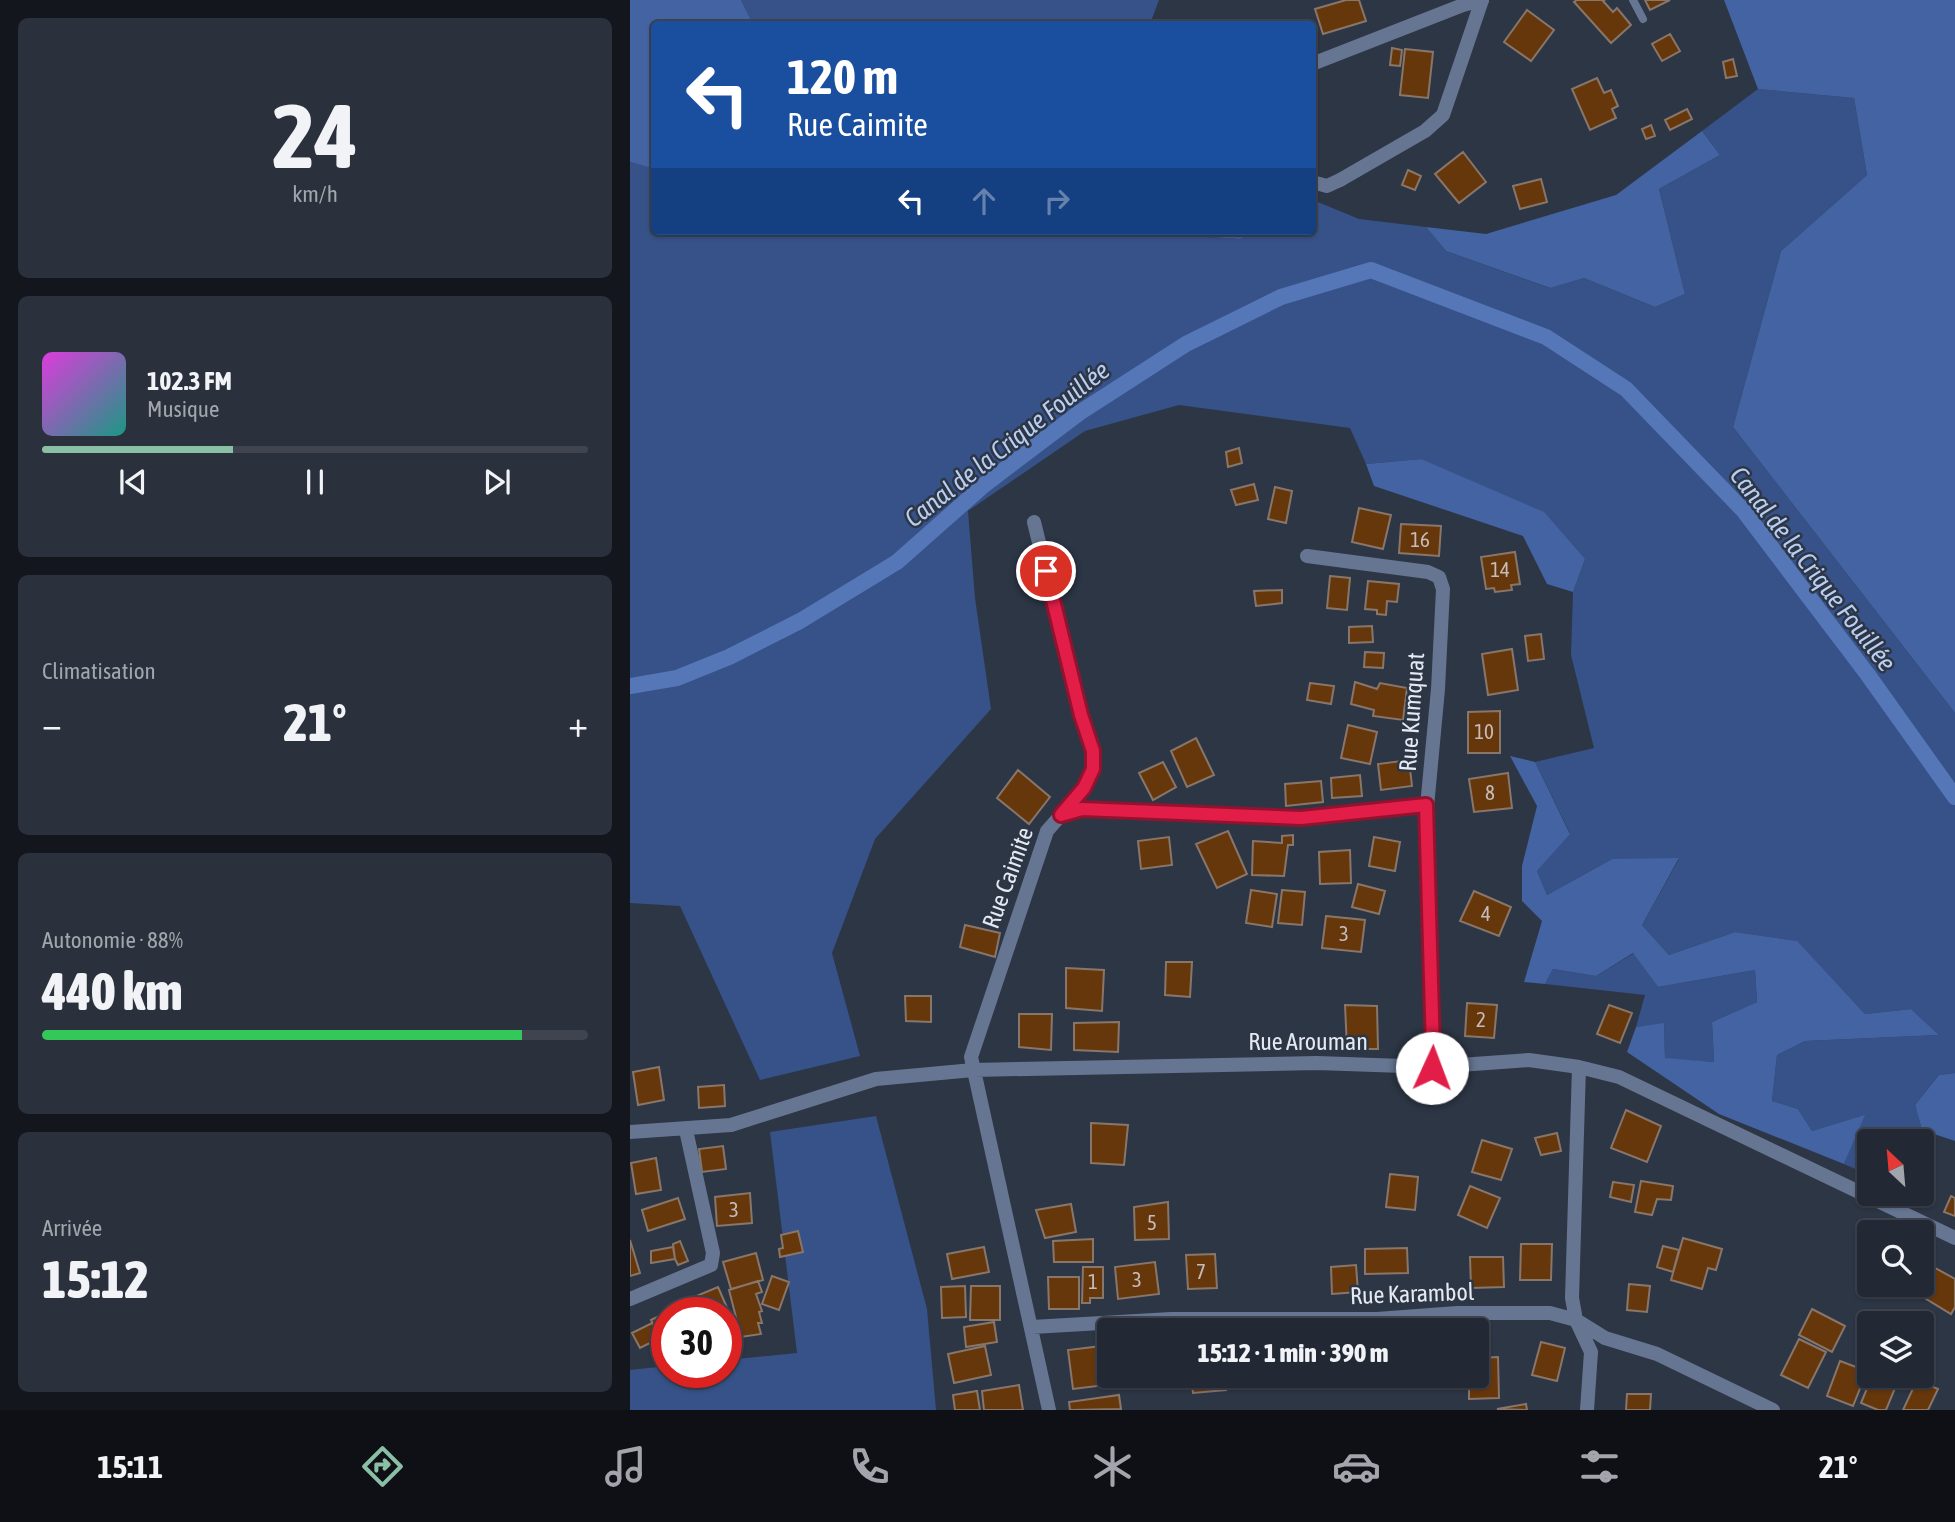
<!DOCTYPE html>
<html lang="fr">
<head>
<meta charset="utf-8">
<style>
	:root { --surface:#222834; --page:#2a303c; --text:#f1f3f6; --muted:#a2a6ac; --line:#3f444f; --accent:#8abfa5 }
	body { margin:0; font-family:"Asap Condensed",sans-serif; background:var(--page); color:var(--text); height:100vh; display:flex; flex-direction:column; font-size:26px; white-space:nowrap }
	* { box-sizing:border-box; margin:0 }
	p { font-size:23px; color:var(--muted) }
	.icon { flex:none; width:38px; height:38px; fill:none; stroke:currentColor; stroke-width:2; stroke-linecap:round; stroke-linejoin:round }
	.map { position:relative; flex:1; overflow:hidden }
	.panel { display:flex; flex-direction:column; gap:18px; padding:18px; background:#13161d; width:630px }
	.panel>* { flex:none }
	.banner { position:absolute; left:21px; top:21px; width:665px; height:214px; border-radius:7px; box-shadow:0 2px 5px #0004,0 0 0 2px var(--line); background:#1a4fa0; color:#fff; overflow:hidden }
	.needle { width:46px; rotate:334deg }
	.fabs { position:absolute; left:1227px; top:1129px; display:grid; gap:14px }
	.fabs a { display:grid; place-items:center; width:77px; height:77px; border-radius:7px; background:var(--surface); box-shadow:0 2px 5px #0004,0 0 0 2px var(--line); font-size:35px }
	.speed { position:absolute; left:21px; top:1297px; display:flex; gap:14px; font-size:35px; font-weight:700; text-align:center }
	.speed>* { display:grid; place-content:center; width:91px; height:91px; border-radius:50%; background:var(--surface); box-shadow:0 2px 5px #0004,0 0 0 2px var(--line); line-height:1 }
	.speed .limit { border:10px solid #d22; background:#fff; color:#111 }
	.pin { position:absolute; display:grid; place-items:center; width:60px; height:60px; color:#fff; margin:-30px; border:4px solid #fff; border-radius:50%; box-shadow:0 2px 7px #0007 }
	.me { position:absolute; width:77px; margin:-38px; rotate:2deg; stroke-linejoin:round; filter:drop-shadow(0 0 5px #0008) }
	.turn { display:flex; align-items:center; gap:24px; height:147px; padding:0 21px; font-size:32px }
	.turn .icon { width:91px; height:91px; stroke-width:2.5 }
	.turn b { display:block; font-size:49px; line-height:60px }
	.lanes { display:flex; align-items:center; height:66px; padding:0 21px; background:#0003; justify-content:center; gap:35px; direction:ltr }
	.lanes .off { opacity:.35 }
	.big { font-size:52px; font-weight:800; line-height:1.1 }
	.panel .card { flex:1; display:flex; flex-direction:column; justify-content:center; gap:10px; min-width:0; padding:0 24px; border-radius:10px; background:var(--page) }
	.panel .dial { align-items:center; gap:0 }
	.dial b { font-size:91px; line-height:1 }
	.song { display:flex; align-items:center; gap:21px }
	.cover { width:84px; height:84px; border-radius:10px; background:linear-gradient(135deg,hsl(300 70% 55%),hsl(170 70% 35%)) }
	.played { height:7px; border-radius:4px; background:linear-gradient(90deg,var(--accent) 35%,var(--line) 35%) }
	.keys { display:flex; justify-content:space-around; direction:ltr }
	.heat { display:flex; justify-content:space-between; align-items:center; font-size:38px; direction:ltr }
	.charge { height:10px; border-radius:5px; background:linear-gradient(90deg,#34c759 88%,var(--line) 0) }
	.trip { position:absolute; left:467px; top:1318px; width:392px; height:70px; border-radius:7px; background:var(--surface); box-shadow:0 2px 5px #0004,0 0 0 2px var(--line); font-weight:800; line-height:70px; text-align:center }
	.tabs { display:flex; height:112px; justify-content:space-around; align-items:center; background:#0e1015; color:var(--muted) }
	.tabs .icon { width:49px; height:49px }
	.tabs .active { color:var(--accent) }
	.tabs b { font-size:32px; color:var(--text) }
	main { display:flex; flex:1; min-height:0 }
	.map>svg:first-child { display:block }
</style>
</head>
<body>
<main>
<section class="panel">
<div class="card dial"><b>24</b><p>km/h</p></div>
<div class="card">
<div class="song"><i class="cover"></i><div><b>102.3 FM</b><p>Musique</p></div></div>
<div class="played"></div>
<div class="keys"><svg class="icon" aria-label="previous" viewBox="0 0 24 24"><path d="M18 5L8 12l10 7zM5 5v14"/></svg><svg class="icon" aria-label="pause" viewBox="0 0 24 24"><path d="M8 5v14M16 5v14"/></svg><svg class="icon" aria-label="next" viewBox="0 0 24 24"><path d="M6 5l10 7-10 7zM19 5v14"/></svg></div>
</div>
<div class="card"><p>Climatisation</p>
<div class="heat"><a>−</a><b class="big">21°</b><a>+</a></div>
</div>
<div class="card"><p>Autonomie · 88%</p><b class="big">440 km</b><div class="charge"></div></div>
<div class="card"><p>Arrivée</p><b class="big">15:12</b></div>
</section>
<div class="map">
<svg width="1325" height="1410" viewBox="0 0 1325 1410">
	<rect width="100%" height="100%" fill="#2d3645"/>
	<path fill="#365288" d="M111,0H529L520,24H123Z
		M1128,89L1224,98L1237,175L1151,251L1103,427L1325,713V1073L1309,1075L1285,1105L1292,1130L1285,1141H1239V1175L1214,1164L1234,1116L1182,1131L1168,1109L1142,1101L1147,1055L1175,1041L1309,1035L1281,1009L1235,1014L1166,941L1105,932L1039,955L1012,925L1049,859H982L917,895L907,871L940,833L905,762L964,748L941,655L943,592L955,559L791,459L736,464L720,428L549,405L455,431L338,511L345,598L361,709L245,839L202,953L230,1056L130,1080L50,906L0,903V162L24,169V231H488L609,239L621,231H682L683,200L729,219L796,227L816,251L919,288L954,278L1025,307L1055,294L1029,189L1090,155L1072,131Z
		M1004,953L1028,987L1125,970L1127,1002L1082,1022L1084,1062L1035,1059L1034,1024L1006,1027L1015,995L915,984L923,969L966,976Z
		M246,1116L297,1309L306,1410H0V1370L37,1366V1372H96V1360L167,1353L140,1132Z"/>
	<path fill="#4363a2" d="M0,0H111L123,24H24V169L0,162Z
		M1094,0H1325V713L1103,427L1151,251L1237,175L1224,98L1128,89Z
		M1072,131L1090,155L1029,189L1055,294L1025,307L954,278L920,288L816,251L796,227L856,234L986,195Z
		M488,231H621L610,239Z
		M791,459L914,512L955,559L943,592L917,584L893,536L744,486L736,464Z
		M880,756L905,762L940,834L907,871L917,895L982,859L1049,858L1012,925L1039,955L1105,932L1167,941L1235,1014L1281,1009L1309,1035L1175,1041L1147,1055L1142,1101L1168,1109L1182,1131L1235,1115L1214,1164L1089,1114L997,1052L1006,1027L1034,1023L1035,1058L1084,1062L1082,1022L1127,1002L1125,970L1028,987L1003,953L966,976L923,969L915,984L894,982L912,921L892,901V866L907,806Z
		M1325,1073V1141L1292,1130L1285,1105L1309,1075Z"/>
	<g fill="none" stroke-linecap="round" stroke-linejoin="round">
		<path stroke="#5577b8" stroke-width="16" d="M0,686L47,678L99,657L170,621L267,562L354,485L449,413L556,344L651,297L741,270L916,337L996,389L1113,510L1238,675L1325,797"/>
	</g>
	<path fill="#67370c" stroke="#88766a" stroke-width="2" d="M716,0H729L736,21L693,34L685,9Z
		M947,0H975L973,1L983,12L987,8L1001,25L981,43L944,2Z
		M1015,0H1040L1020,10Z
		M897,10L924,30L901,61L874,42Z
		M1040,34L1050,51L1032,61L1022,44Z
		M762,48L772,50L770,66L760,65Z
		M775,49L803,52L798,98L770,95Z
		M1103,59L1107,76L1096,78L1093,62Z
		M967,78L974,93L981,90L988,106L982,109L986,118L960,130L942,89Z
		M1057,109L1062,119L1040,130L1035,120Z
		M1021,125L1025,136L1016,139L1012,129Z
		M833,152L856,182L829,203L805,174Z
		M778,170L791,176L785,190L772,185Z
		M911,179L917,202L890,209L883,186Z
		M609,448L612,463L598,467L596,452Z
		M624,484L628,500L606,505L601,490Z
		M645,487L662,491L656,523L638,519Z
		M729,508L761,515L753,549L722,542Z
		M771,524L811,526L809,556L769,553Z
		M885,552L890,584L881,585L882,590L865,592L864,588L856,589L851,557Z
		M700,576L720,578L717,610L697,608Z
		M738,581L769,584L767,602L757,601L756,615L747,614V610L735,609Z
		M652,590V603L626,606L624,591Z
		M742,626L743,642L719,643V627Z
		M911,634L914,659L898,661L895,636Z
		M882,649L888,690L858,695L852,654Z
		M735,652L754,653L753,668L734,667Z
		M725,682L747,689L750,683L777,688L773,720L743,716L744,710L721,704Z
		M680,683L704,686L701,704L677,700Z
		M870,711V753H838V712Z
		M718,725L747,732L740,764L711,758Z
		M566,738L584,775L557,787L541,751Z
		M779,760L782,786L751,790L748,764Z
		M533,762L546,787L523,800L509,773Z
		M388,770L420,797L399,824L367,798Z
		M878,773L882,808L844,812L839,779Z
		M730,775L732,796L702,798L701,778Z
		M691,781L693,802L656,806L655,784Z
		M598,831L617,874L587,888L566,844Z
		M663,835V845H658L654,876L622,875L623,841L652,843V836Z
		M539,837L542,865L511,869L508,841Z
		M744,837L770,842L765,871L739,866Z
		M720,850L721,883L690,884L689,852Z
		M728,884L755,891L749,914L722,907Z
		M621,890L647,894L642,927L616,923Z
		M652,890L675,892L672,925L648,923Z
		M844,891L881,907L869,936L830,921Z
		M696,916L735,920L731,952L692,948Z
		M335,925L370,933L365,957L330,947Z
		M536,962H562L560,997L535,995Z
		M436,968L474,970L472,1011L436,1008Z
		M275,996H301V1022L276,1021Z
		M837,1003L867,1005L864,1038L835,1036Z
		M715,1005L747,1006L748,1049H717Z
		M979,1005L1002,1013L990,1043L967,1034Z
		M389,1014H422L421,1050L389,1047Z
		M489,1022L488,1052L444,1050V1023Z
		M29,1067L34,1100L8,1105L3,1072Z
		M94,1085L95,1106L69,1108L68,1087Z
		M996,1110L1031,1126L1017,1162L981,1148Z
		M461,1123L498,1125L494,1165L461,1163Z
		M927,1133L931,1151L911,1155L905,1138Z
		M852,1140L882,1149L871,1180L842,1172Z
		M93,1146L96,1169L72,1172L69,1149Z
		M26,1158L31,1190L6,1194L1,1163Z
		M760,1174L788,1177L785,1210L756,1207Z
		M1011,1181L1043,1186L1041,1200L1027,1199L1022,1215L1005,1212Z
		M983,1182L1004,1185L1001,1202L980,1197Z
		M840,1186L870,1198L857,1228L828,1215Z
		M120,1193L122,1223L87,1226L85,1197Z
		M1321,1196L1325,1198V1216L1314,1212Z
		M48,1198L55,1219L18,1231L12,1210Z
		M538,1202L539,1239L505,1240L504,1207Z
		M441,1204L446,1232L415,1238L406,1210Z
		M168,1231L173,1252L150,1257L149,1249L153,1248L151,1235Z
		M1053,1238L1092,1249L1086,1270L1078,1268L1072,1289L1041,1280Z
		M463,1239V1262H424L423,1241Z
		M0,1240L10,1273L0,1276Z
		M50,1241L58,1261L48,1265L45,1259L43,1244Z
		M891,1244H922L921,1280H890Z
		M1033,1246L1049,1250L1043,1272L1027,1267Z
		M43,1247L45,1259L21,1263V1251Z
		M354,1247L359,1272L322,1279L317,1254Z
		M777,1248L778,1273L735,1274V1249Z
		M126,1253L133,1280L101,1289L93,1262Z
		M585,1254L587,1288L558,1289L556,1255Z
		M840,1257H873L874,1287L841,1288Z
		M525,1262L529,1294L488,1299L485,1267Z
		M1298,1264L1325,1279V1307L1321,1314L1283,1291L1287,1284H1292V1275Z
		M726,1265L728,1292L702,1294L701,1267Z
		M453,1267H473V1298H460V1303H452Z
		M142,1276L159,1282L149,1310L132,1304Z
		M418,1277H449V1309H419Z
		M128,1281L132,1292L126,1294L132,1311L129,1312L132,1323H128L131,1334L111,1337L99,1290Z
		M999,1284L1020,1286L1017,1312L997,1310Z
		M335,1286L336,1317L312,1318L311,1287Z
		M341,1286H370V1320H340Z
		M88,1287L102,1319L96,1321V1312H70L64,1297Z
		M1182,1309L1215,1326L1202,1352L1169,1335Z
		M41,1310L42,1312H37V1336L31,1340L21,1320Z
		M364,1322L367,1342L336,1347L334,1327Z
		M22,1323L30,1338L10,1348L2,1333Z
		M1169,1339L1196,1352L1178,1388L1151,1375Z
		M911,1342L935,1348L927,1381L902,1375Z
		M480,1345V1376H483L484,1384L443,1389L438,1350Z
		M355,1346L361,1375L324,1383L318,1354Z
		M868,1357L869,1398L839,1399V1376H847V1358Z
		M1210,1361L1237,1371L1223,1406L1197,1396Z
		M561,1376H594L596,1390L563,1393Z
		M742,1376H775L773,1384Z
		M1242,1376H1270L1256,1410H1248L1231,1403Z
		M1287,1380L1308,1389L1298,1410H1273Z
		M389,1385L393,1410H354L352,1391Z
		M347,1391L350,1410H325L323,1395Z
		M997,1394H1021L1020,1410H996Z
		M489,1395L491,1409L440,1410L439,1402Z
		M896,1404L897,1410L867,1409Z"/>
	<g fill="none" stroke-linecap="round" stroke-linejoin="round">
		<path stroke="#667692" stroke-width="8" d="M1003,0L1013,19"/>
		<path stroke="#667692" stroke-width="14" d="M682,64L833,5L852,0
			M682,182L697,186L710,180
			M404,522L451,715L463,751V769L454,788L432,814
			M677,556L798,572L809,577L813,589L808,689L795,828L801,927L802,1067
			M949,1067L942,1298L946,1320L961,1352L957,1410
			M0,1132L101,1125L246,1079L343,1070L687,1063L802,1067L899,1060L949,1067L989,1077L1325,1238
			M0,1299L81,1265L83,1253L56,1130
			M402,1327L541,1319H747L827,1313H920L946,1320L975,1338L1027,1354L1143,1410
			M419,1410L341,1057L417,831L431,815L452,809L671,818L796,805"/>
		<path stroke="#667692" stroke-width="14" d="M710,180L795,131L813,115L852,0"/>
	</g>
	<g fill="none" stroke-linecap="round" stroke-linejoin="round">
		<defs>
			<path id="route" d="M416,571L451,715L463,751V769L454,788L431,815L452,809L671,818L796,805L803,1050L802,1068"/>
		</defs>
		<use href="#route" stroke="#92132f" stroke-width="18"/>
		<use href="#route" stroke="#e11d48" stroke-width="12"/>
	</g>
	<g text-anchor="middle" stroke-width="5" stroke-linejoin="round" paint-order="stroke">
		<g font-size="21" fill="#c5bcb9">
			<text x="790" y="547">16</text>
			<text x="870" y="577">14</text>
			<text x="854" y="739">10</text>
			<text x="860" y="800">8</text>
			<text x="856" y="921">4</text>
			<text x="714" y="941">3</text>
			<text x="851" y="1027">2</text>
			<text x="104" y="1217">3</text>
			<text x="522" y="1230">5</text>
			<text x="571" y="1279">7</text>
			<text x="507" y="1287">3</text>
			<text x="463" y="1289">1</text>
		</g>
		<g font-size="24" fill="#e4e9f3" stroke="#2d3645">
			<text transform="translate(782 712) rotate(-86)" y="8">Rue Kumquat</text>
			<text transform="translate(378 878) rotate(-70)" y="8">Rue Caimite</text>
			<text x="678" y="1050">Rue Arouman</text>
			<text transform="translate(782 1294) rotate(-2)" y="8">Rue Karambol</text>
		</g>
		<g font-size="26" font-style="italic" fill="#bacef2" stroke="#2d3645">
			<text transform="translate(377 444) rotate(-38)" y="9">Canal de la Crique Fouillée</text>
			<text transform="translate(1183 569) rotate(52)" y="9">Canal de la Crique Fouillée</text>
		</g>
	</g>
</svg>
<div class="fabs">
<a><svg class="needle" viewBox="-14 -14 28 28"><path d="M0-13l5 13h-10z" fill="#e53935"/><path d="M0 13l5-13h-10z" fill="#a2a6ac"/></svg></a>
<a><svg class="icon" aria-label="search" viewBox="0 0 24 24"><circle cx="10" cy="10" r="6"/><path d="M15 15l6 6"/></svg></a>
<a><svg class="icon" aria-label="layers" viewBox="0 0 24 24"><path d="M12 4l9 5-9 5-9-5zM3 14l9 5 9-5"/></svg></a>
</div>
<div class="speed"><div class="limit">30</div></div>
<div class="pin" style="left:416px;top:571px;background:#d93025"><svg class="icon" aria-label="arrive" viewBox="0 0 24 24"><path d="M6 21V4h12l-3 4 3 4H6"/></svg></div>
<svg class="me" style="left:802px;top:1068px" viewBox="-20 -20 40 40"><circle r="19" fill="#fff"/><path d="M0-13L10 11 0 6-10 11z" fill="#e11d48"/></svg>
<div class="trip">15:12 · 1 min · 390 m</div>
<div class="banner">
<div class="turn"><svg class="icon" aria-label="left" viewBox="0 0 24 24"><path d="M17 20v-9H6M10 6l-5 5 5 5"/></svg><div><b>120 m</b>Rue Caimite</div></div>
<div class="lanes"><svg class="icon" aria-label="left" viewBox="0 0 24 24"><path d="M17 20v-9H6M10 6l-5 5 5 5"/></svg><svg class="icon off" aria-label="ahead" viewBox="0 0 24 24"><path d="M12 20V5M6 11l6-6 6 6"/></svg><svg class="icon off" aria-label="right" viewBox="0 0 24 24"><path d="M7 20v-9h11M14 6l5 5-5 5"/></svg></div>
</div>
</div>
</main>
<nav class="tabs">
<b>15:11</b>
<svg class="icon active" aria-label="directions" viewBox="0 0 24 24"><path d="M12 3l9 9-9 9-9-9zM9 14v-3h6M13 9l2 2-2 2"/></svg>
<svg class="icon" aria-label="music" viewBox="0 0 24 24"><path d="M9 18V5l10-2v13"/><circle cx="6" cy="18" r="3"/><circle cx="16" cy="16" r="3"/></svg>
<svg class="icon" aria-label="phone" viewBox="0 0 24 24"><path d="M5 4h4l2 5-3 2q2 4 5 5l2-3 5 2v4C11 20 4 13 5 4z"/></svg>
<svg class="icon" aria-label="climate" viewBox="0 0 24 24"><path d="M12 3v18M4 7l16 10M4 17L20 7"/></svg>
<svg class="icon" aria-label="car" viewBox="0 0 24 24"><path d="M5 17H2v-5l4-1 3-4h7l3 4 3 1v5h-3M9 17h6M6 11h13"/><circle cx="7" cy="17" r="2"/><circle cx="17" cy="17" r="2"/></svg>
<svg class="icon" aria-label="filters" viewBox="0 0 24 24"><path d="M4 7h16M4 17h16"/><circle cx="9" cy="7" r="2"/><circle cx="15" cy="17" r="2"/></svg>
<b>21°</b>
</nav>
</body>
</html>
